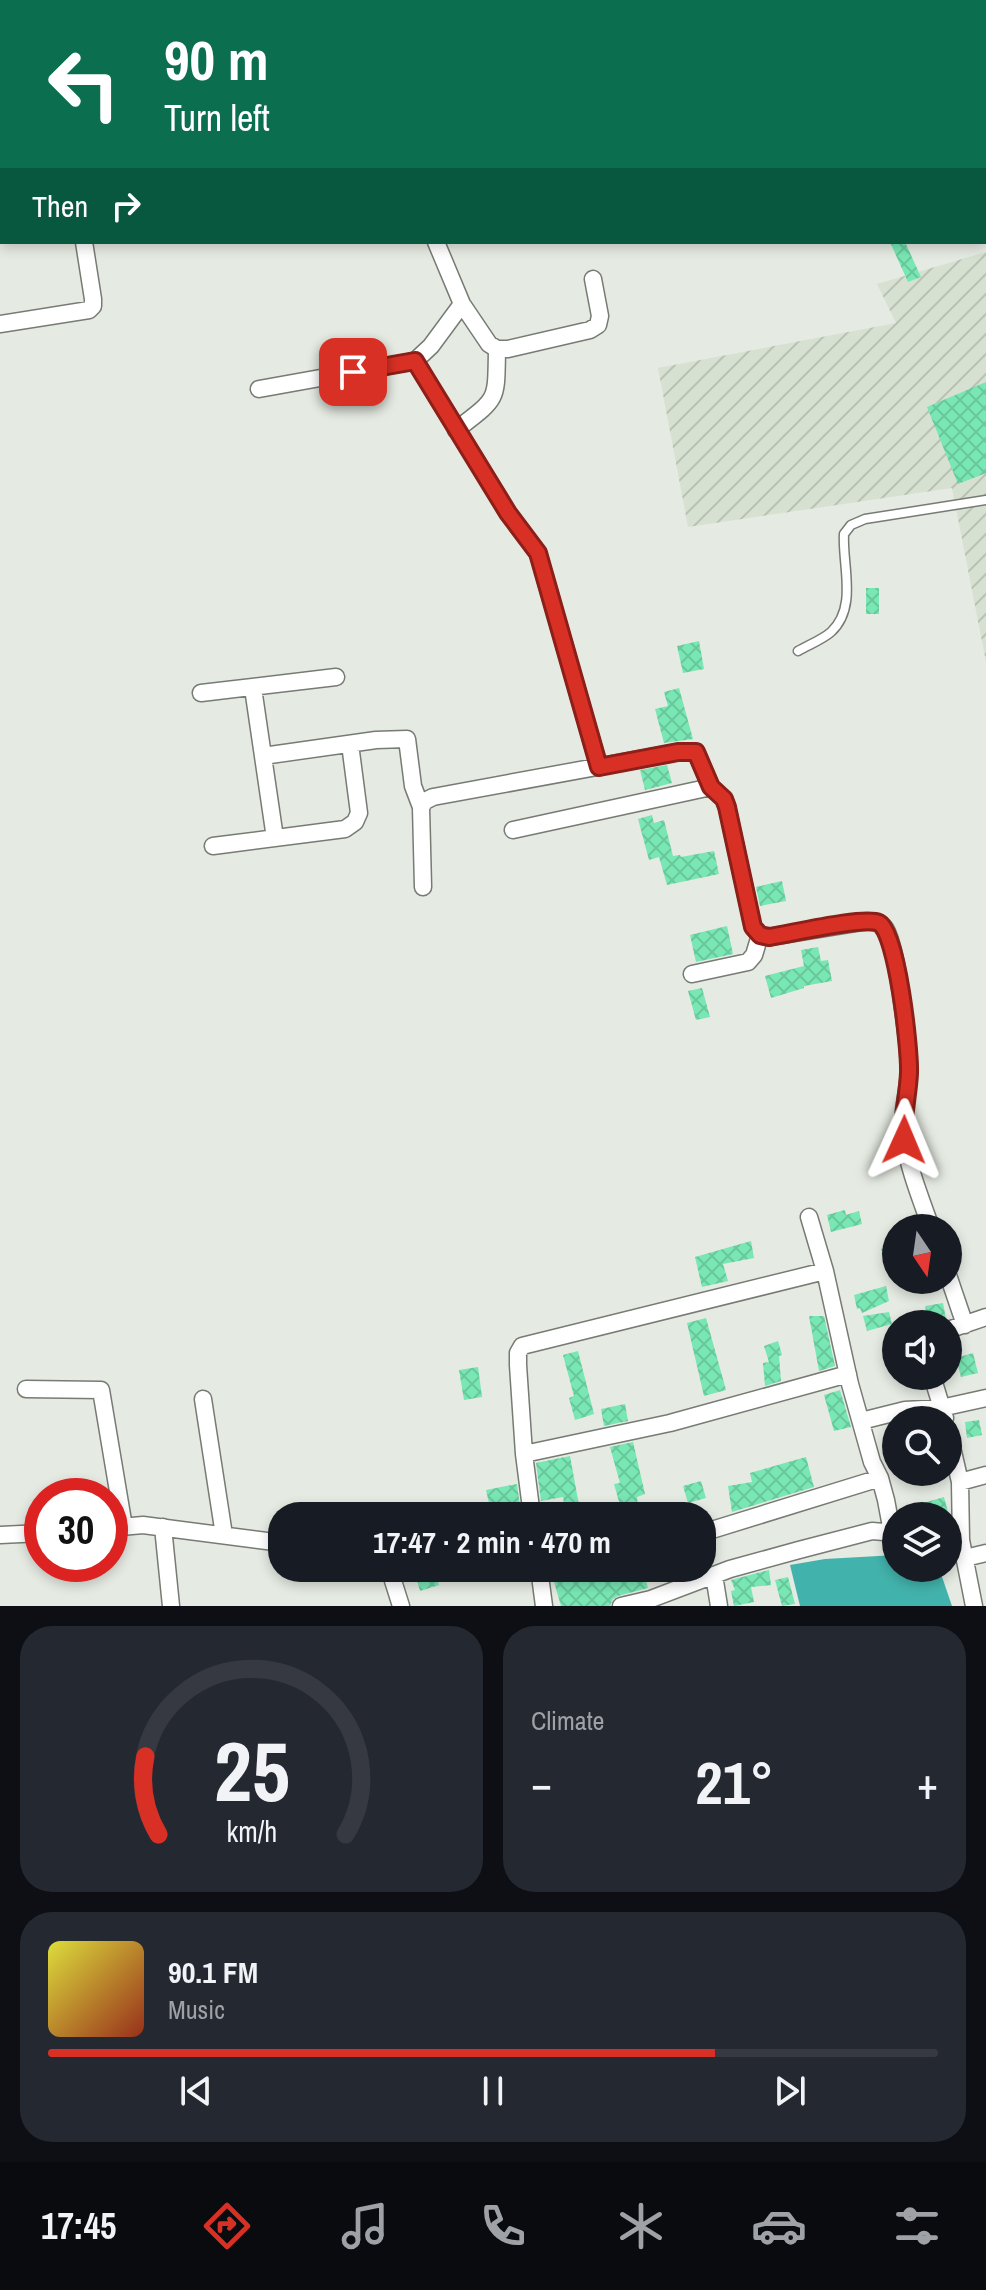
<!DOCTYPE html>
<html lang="en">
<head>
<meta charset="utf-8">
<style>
	:root { --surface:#171b24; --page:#242831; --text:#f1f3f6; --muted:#9ea1a6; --line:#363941; --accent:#d93025 }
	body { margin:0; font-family:"Archivo Narrow",sans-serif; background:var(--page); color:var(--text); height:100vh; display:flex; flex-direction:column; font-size:30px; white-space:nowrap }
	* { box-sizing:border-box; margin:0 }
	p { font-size:26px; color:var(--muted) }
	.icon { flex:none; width:44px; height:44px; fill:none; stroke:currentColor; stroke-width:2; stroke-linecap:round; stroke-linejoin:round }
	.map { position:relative; height:1606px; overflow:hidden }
	.drawer { display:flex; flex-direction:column; gap:20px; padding:20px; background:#0d0f14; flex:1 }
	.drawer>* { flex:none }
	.top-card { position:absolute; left:0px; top:0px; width:986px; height:244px; box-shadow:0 4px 12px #0003; background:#0b6e4f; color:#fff; overflow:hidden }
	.needle { width:52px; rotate:167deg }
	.buttons { position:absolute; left:882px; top:1214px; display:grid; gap:16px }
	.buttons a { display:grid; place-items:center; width:80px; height:80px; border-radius:50%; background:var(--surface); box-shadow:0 4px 12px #0003; font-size:40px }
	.speed { position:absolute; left:24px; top:1478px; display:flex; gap:16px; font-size:40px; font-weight:700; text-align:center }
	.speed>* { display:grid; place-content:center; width:104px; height:104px; border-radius:50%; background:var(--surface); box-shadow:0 4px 12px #0003; line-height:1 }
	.speed .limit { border:12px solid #d22; background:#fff; color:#111 }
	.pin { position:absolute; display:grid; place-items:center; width:68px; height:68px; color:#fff; margin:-34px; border-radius:16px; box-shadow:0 4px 12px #0006 }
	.me { position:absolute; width:88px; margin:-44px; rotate:1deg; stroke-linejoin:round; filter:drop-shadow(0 0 6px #0008) }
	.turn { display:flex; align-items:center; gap:28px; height:168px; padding:0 32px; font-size:36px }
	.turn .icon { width:104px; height:104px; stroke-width:2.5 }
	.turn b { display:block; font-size:56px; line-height:68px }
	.then { display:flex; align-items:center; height:76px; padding:0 32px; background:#0003; gap:16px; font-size:30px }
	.big { font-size:60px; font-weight:800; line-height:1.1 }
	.drawer .tile { flex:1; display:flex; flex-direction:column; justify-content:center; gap:12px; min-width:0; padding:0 28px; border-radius:32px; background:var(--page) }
	.drawer .dial { align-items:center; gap:0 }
	.dial svg { height:208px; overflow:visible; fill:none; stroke:var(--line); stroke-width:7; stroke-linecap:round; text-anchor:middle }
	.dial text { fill:var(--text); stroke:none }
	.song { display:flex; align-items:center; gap:24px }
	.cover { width:96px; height:96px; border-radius:12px; background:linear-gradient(135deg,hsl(60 70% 55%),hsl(10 70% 35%)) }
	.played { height:8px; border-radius:4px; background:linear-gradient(90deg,var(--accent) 75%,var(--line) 75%) }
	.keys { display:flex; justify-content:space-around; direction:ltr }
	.heat { display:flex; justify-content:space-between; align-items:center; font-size:44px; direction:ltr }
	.drawer .tiles { flex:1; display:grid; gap:20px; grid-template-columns:1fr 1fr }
	.tile:last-child { grid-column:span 2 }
	.trip { position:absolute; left:268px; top:1502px; width:448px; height:80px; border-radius:32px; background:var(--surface); box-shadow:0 4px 12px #0003; font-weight:800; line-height:80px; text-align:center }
	.tab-bar { display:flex; height:128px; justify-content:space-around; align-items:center; background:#090b0e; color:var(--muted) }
	.tab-bar .icon { width:56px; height:56px }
	.tab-bar .on { color:var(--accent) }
	.tab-bar b { font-size:36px; color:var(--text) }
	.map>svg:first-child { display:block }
</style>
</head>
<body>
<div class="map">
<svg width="986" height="1606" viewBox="0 0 986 1606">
	<defs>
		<pattern id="industrial-furrows" width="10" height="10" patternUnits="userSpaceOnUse" patternTransform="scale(2)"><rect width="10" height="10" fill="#d7e1d2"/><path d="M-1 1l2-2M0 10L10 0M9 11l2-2" fill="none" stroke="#b9c2b5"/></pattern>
		<pattern id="building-cross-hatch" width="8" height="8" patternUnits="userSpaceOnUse" patternTransform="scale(2)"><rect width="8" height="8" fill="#78e7b4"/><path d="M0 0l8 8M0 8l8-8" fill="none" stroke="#68c79b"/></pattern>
	</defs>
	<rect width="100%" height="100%" fill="#e5eae2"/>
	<path fill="url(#industrial-furrows)" d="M986,252V662L952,488L688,527L658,368L896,323L877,284Z"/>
	<path fill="#42b3ac" d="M896,1555V1568H939L952,1606H800L790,1565L825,1559Z"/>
	<path fill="url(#building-cross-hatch)" d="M890,242H905L921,277L908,282Z
		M986,382V473L958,484L927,407Z
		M866,588H879V614H866Z
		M699,641L704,669L683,673L677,646Z
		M679,688L693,739L664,743L655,709L668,706L664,692Z
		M667,765L672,783L645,790L640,770Z
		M652,815L654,823L664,820L673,856L680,855L681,857L714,851L719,874L667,885L659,857L649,860L638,819Z
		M782,881L786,901L760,906L756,887Z
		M727,926L733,954L696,962L690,935Z
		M818,947L821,961L828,960L832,981L804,986V988L771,998L765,976L804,966L801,950Z
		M702,988L710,1017L696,1020L688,991Z
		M845,1210L846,1215L859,1211L862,1224L831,1232L827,1215Z
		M751,1241L754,1258L723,1264L728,1281L702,1287L695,1257Z
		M896,1244V1284L881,1249Z
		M886,1286L889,1301L862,1313L860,1308L857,1309L854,1295Z
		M943,1303L946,1319L928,1323L925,1306Z
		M889,1312L892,1324L867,1331L863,1316Z
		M809,1316H824L835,1366L819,1371Z
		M706,1318L726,1390L704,1396L687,1323Z
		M778,1341L782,1355L779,1356L781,1381L765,1386L763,1363L769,1362L764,1346Z
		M578,1351L594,1414L575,1420L569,1398L574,1396L563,1355Z
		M973,1353L978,1373L961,1377L956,1358Z
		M478,1367L482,1397L464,1400L459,1370Z
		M840,1390L851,1427L834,1431L824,1395Z
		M625,1404L628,1421L604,1426L601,1409Z
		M979,1420L982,1435L967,1438L965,1422Z
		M633,1442L645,1494L637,1497L639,1516H596L620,1505L614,1484L620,1483L610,1447Z
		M570,1456L581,1516H566L563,1497L541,1501L536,1463Z
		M806,1457L814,1487L732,1512L728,1486L752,1482L750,1473Z
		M701,1481L706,1498L688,1503L683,1486Z
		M517,1484L521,1514L492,1516L486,1490Z
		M944,1497L949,1516H900L899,1510Z
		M428,1568H434L439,1585L420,1591L415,1572Z
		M550,1568H593L596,1578L603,1581L643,1568L648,1588L618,1596L613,1599L610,1606H561Z
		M769,1570L771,1585L751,1587L754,1602L734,1606L731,1591L735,1590L731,1580Z
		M788,1577L795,1604L782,1606L775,1580Z"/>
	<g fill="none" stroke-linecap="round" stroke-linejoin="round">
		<defs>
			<path id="service" d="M798,651C808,645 822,640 831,632C858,607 842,565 844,534L851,525L865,519L986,500"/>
			<path id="minor" d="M106,0L107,2
				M192,0L193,2
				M277,0L278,2
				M385,0L386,2
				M567,0L568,2
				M0,27L2,39
				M0,121H2
				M436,242L462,304L489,344L497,349H508L590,330L598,325L600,316L593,279
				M0,324L89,310L93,306V299L84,242
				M415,361L508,513L538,553L599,767
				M259,389L415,361L431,346L462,304
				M456,430C499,397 496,402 497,349
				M253,688L275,838
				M201,693L336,677
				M263,756L376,740L407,739L413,786L421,807
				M513,830L711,787
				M213,846L345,829L355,822L359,813L350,744
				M423,887L421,807L425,801L433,797L678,752H696L711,787L724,799L727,807L753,927L760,935L769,937L861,922C870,922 878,920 884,927C897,940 909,1050 909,1072C908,1095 900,1116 904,1139C909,1170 921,1199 931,1228
				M692,974L748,962L754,955L760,935
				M809,1217L825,1271L850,1384L872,1462L880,1478L886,1500L892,1532
				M948,1275L965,1325
				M948,1330L986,1317
				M932,1376L945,1418
				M26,1389L101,1390L124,1527
				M203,1399L224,1535
				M861,1421L905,1410L941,1408L986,1398
				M948,1430L960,1482L961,1540L974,1606
				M524,1454L670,1423L848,1374
				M960,1482L986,1475
				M532,1516L524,1454L518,1365V1353L522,1346L825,1271
				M163,1527L171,1606
				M110,1528L143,1525L282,1543
				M702,1533L880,1478
				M0,1535L42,1533
				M965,1558L986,1553
				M389,1568L401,1606
				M539,1568L544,1606
				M604,1570L610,1568
				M714,1575L719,1606
				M621,1606L651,1599L730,1569L799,1550L872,1531L896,1533"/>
		</defs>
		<use href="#service" stroke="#767b74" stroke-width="11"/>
		<use href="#minor" stroke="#767b74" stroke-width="19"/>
		<use href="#service" stroke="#fff" stroke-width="8"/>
		<use href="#minor" stroke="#fff" stroke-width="16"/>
	</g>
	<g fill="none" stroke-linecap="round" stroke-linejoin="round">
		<defs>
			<path id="route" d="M353,372L415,361L508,513L538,553L599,767L678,752H696L711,787L724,799L727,807L753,927L760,935L769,937C790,934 864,916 879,923C897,932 910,1050 909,1073C908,1096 902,1117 904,1140"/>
		</defs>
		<use href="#route" stroke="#8d1f18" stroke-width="20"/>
		<use href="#route" stroke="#d93025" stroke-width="14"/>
	</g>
</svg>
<div class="buttons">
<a><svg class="needle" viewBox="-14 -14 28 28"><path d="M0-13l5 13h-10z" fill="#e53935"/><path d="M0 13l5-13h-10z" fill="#9ea1a6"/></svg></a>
<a><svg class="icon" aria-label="sound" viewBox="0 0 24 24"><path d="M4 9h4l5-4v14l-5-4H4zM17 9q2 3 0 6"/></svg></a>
<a><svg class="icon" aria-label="search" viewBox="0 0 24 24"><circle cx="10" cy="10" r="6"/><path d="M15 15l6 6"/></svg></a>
<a><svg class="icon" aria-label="layers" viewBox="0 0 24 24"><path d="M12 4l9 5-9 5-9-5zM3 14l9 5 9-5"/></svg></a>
</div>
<div class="speed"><div class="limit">30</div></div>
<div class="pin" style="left:353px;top:372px;background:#d93025"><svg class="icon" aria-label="arrive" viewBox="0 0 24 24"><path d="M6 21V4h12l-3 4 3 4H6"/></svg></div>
<svg class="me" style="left:904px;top:1140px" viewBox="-20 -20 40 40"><path d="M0-17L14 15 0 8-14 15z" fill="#d93025" stroke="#fff" stroke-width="4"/></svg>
<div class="trip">17:47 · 2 min · 470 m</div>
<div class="top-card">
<div class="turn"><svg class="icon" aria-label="left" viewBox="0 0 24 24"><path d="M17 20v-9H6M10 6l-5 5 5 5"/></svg><div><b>90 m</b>Turn left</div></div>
<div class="then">Then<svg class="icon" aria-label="right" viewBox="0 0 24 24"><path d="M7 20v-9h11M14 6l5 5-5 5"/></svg></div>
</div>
</div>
<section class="drawer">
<div class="tiles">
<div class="tile dial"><svg viewBox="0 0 100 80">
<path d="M14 69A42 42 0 1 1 86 69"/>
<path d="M14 69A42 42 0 0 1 9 39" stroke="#d93025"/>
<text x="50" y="56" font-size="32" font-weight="700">25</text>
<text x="50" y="72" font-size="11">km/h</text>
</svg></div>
<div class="tile"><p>Climate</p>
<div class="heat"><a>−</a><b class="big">21°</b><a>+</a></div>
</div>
<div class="tile">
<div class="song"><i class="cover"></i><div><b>90.1 FM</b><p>Music</p></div></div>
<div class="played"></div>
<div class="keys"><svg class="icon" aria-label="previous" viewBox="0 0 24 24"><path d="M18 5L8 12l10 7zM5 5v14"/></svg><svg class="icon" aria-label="pause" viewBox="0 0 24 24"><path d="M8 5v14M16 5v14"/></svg><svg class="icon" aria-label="next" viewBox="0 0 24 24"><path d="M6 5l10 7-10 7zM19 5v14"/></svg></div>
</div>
</div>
</section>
<nav class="tab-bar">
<b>17:45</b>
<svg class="icon on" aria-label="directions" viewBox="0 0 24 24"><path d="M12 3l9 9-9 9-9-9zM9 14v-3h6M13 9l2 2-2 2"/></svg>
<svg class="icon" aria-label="music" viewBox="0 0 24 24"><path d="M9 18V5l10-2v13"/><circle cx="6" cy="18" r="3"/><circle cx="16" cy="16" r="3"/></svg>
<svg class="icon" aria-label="phone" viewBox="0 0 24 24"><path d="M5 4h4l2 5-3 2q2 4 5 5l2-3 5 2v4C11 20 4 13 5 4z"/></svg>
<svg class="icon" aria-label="climate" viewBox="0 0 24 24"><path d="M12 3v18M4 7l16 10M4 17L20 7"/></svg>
<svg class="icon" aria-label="car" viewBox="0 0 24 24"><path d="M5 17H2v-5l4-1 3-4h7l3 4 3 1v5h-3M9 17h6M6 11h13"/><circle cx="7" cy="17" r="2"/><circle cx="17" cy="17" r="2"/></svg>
<svg class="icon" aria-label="filters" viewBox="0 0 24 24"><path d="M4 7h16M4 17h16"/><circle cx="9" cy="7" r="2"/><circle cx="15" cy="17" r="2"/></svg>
</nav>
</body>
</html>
